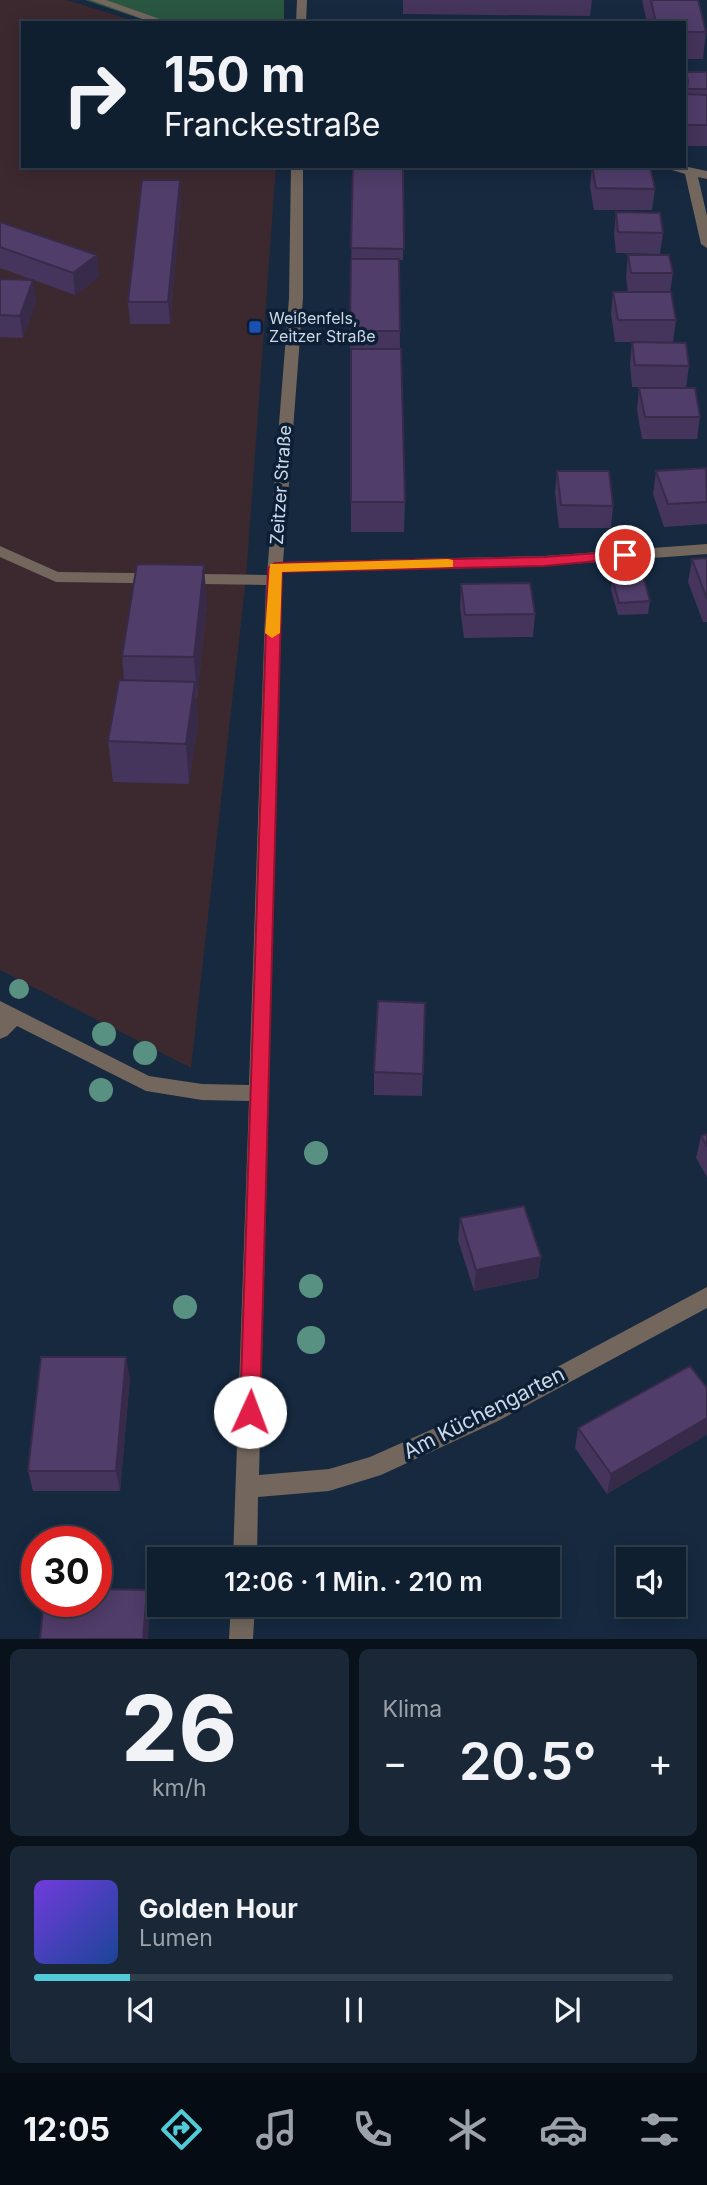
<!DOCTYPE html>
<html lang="de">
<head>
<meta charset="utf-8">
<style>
	:root { --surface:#101f2f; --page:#192737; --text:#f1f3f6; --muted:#9ca2aa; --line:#303d4b; --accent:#52cbd9 }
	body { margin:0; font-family:Inter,sans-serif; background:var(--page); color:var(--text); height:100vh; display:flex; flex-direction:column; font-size:26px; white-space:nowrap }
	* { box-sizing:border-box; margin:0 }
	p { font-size:23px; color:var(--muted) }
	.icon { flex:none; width:38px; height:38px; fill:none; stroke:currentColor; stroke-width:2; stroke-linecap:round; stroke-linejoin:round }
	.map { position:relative; height:1639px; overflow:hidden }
	.sheet { display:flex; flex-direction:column; gap:10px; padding:10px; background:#09111a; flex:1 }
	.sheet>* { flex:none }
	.banner { position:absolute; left:21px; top:21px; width:665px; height:147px; border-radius:0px; box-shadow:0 4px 18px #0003,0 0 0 2px var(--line); background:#101f2f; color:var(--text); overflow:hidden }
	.tools { position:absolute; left:616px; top:1547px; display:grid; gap:14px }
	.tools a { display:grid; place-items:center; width:70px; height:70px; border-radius:0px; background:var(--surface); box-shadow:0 4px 18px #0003,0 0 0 2px var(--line); font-size:35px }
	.speed { position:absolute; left:21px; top:1526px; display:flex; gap:14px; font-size:35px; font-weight:700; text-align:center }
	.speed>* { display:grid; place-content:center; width:91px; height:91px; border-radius:50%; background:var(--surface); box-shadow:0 4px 18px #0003,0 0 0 2px var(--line); line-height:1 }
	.speed .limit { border:10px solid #d22; background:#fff; color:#111 }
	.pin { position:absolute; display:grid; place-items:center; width:60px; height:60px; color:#fff; margin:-30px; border:4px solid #fff; border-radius:50%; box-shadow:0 2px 7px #0007 }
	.me { position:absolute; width:77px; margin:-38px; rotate:2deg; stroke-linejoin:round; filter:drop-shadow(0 0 5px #0008) }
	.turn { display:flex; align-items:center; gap:24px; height:147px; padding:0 28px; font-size:32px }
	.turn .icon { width:91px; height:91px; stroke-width:2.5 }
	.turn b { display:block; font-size:49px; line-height:60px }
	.big { font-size:52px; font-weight:600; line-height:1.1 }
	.sheet .tile { flex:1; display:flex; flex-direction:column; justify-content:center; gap:10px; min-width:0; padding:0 24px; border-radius:10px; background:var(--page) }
	.sheet .dial { align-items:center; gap:0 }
	.dial b { font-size:91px; line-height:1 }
	.song { display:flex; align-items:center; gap:21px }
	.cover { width:84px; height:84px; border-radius:10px; background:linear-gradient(135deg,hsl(260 70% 55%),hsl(220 70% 35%)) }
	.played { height:7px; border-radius:4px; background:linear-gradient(90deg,var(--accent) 15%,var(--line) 15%) }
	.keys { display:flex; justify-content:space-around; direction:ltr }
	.heat { display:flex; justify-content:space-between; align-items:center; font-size:38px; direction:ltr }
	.sheet .tiles { flex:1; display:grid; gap:10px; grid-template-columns:1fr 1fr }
	.tile:last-child { grid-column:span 2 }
	.trip { position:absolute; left:147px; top:1547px; width:413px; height:70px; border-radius:0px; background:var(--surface); box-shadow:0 4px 18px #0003,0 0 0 2px var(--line); font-weight:600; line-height:70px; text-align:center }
	.tab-bar { display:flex; height:112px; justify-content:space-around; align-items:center; background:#060c13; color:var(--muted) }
	.tab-bar .icon { width:49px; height:49px }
	.tab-bar .selected { color:var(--accent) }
	.tab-bar b { font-size:32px; color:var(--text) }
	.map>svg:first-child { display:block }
</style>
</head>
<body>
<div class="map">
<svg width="707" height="1639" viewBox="0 0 707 1639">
	<rect width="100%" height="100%" fill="#16293f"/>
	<path fill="#3c292f" d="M0,0H67L141,23H23V166H276L246,578L191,1068L0,970Z"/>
	<path fill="#2a5741" d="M85,0H284V23H153Z"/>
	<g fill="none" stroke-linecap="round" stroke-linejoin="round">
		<path fill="#73675d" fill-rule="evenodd" d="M90,0H106L171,23H154Z
			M297,0H307L306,23H296Z
			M291,166H303V298L283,562L544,556L707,544V554L544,566L282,572L259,1475L329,1469L370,1457L482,1407L707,1287V1308L498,1421L381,1475L329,1491L258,1497L257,1559H233L249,1101L202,1100L146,1091L17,1026L7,1036L0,1039V1001L149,1076L202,1084L249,1085L266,585L56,582L0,557V546L58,572L267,575L289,298Z
			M659,166H683L707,171V179L698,177L707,216V248L701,244L685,174Z
			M231,1605H255L253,1639H229Z"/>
	</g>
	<g fill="#589182">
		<circle cx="19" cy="989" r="10"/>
		<circle cx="104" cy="1034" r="12"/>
		<circle cx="145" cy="1053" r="12"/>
		<circle cx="101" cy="1090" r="12"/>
		<circle cx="316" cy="1153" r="12"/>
		<circle cx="311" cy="1286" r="12"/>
		<circle cx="185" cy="1307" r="12"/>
		<circle cx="311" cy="1340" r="14"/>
	</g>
	<path fill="#45345b" d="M403,0H592L590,16L403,14Z
		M642,0H698L706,32L703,59H684V23H647Z
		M684,64L686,72H707V146H684Z
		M353,166H403V260H399L400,349L405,502L404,532H351V353H350V331Z
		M592,166L655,189L652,210H594L590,187Z
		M181,201L170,324H130L128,302Z
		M616,212L663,233L660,254L616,253L614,234Z
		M0,222L97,255L99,277L75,295L0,268Z
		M628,255L673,273L670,292L676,320L673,342L689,366L686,388L700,417L697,439H642L637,410L639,388H675L632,387L630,364L632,342H615L611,314L613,292H628L626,277Z
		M0,279L36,302L23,338L0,337Z
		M707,470V524L664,527L653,494L656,471Z
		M557,471L613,506L611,528H559L555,493Z
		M707,558V622H703L688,582L692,559Z
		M612,578L650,601L648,614L618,615L611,590Z
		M461,584L535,614L533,637L464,638L460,607Z
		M207,605L197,698H196L198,723L189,784L113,782L108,741L124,680L122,656Z
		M425,1003L422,1096L374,1095V1072Z
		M707,1134V1177L696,1158L701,1136Z
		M460,1218L541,1257L538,1278L474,1291L458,1240Z
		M130,1378L120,1491H33L28,1471Z
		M707,1388L607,1494L575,1448L578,1428Z"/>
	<path fill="#382b4a" d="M180,180L181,201L170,324L168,302Z
		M97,255L99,277L75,295L73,273Z
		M33,280L36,302L23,338L20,316Z
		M204,565L207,605L197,698L194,657Z
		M195,682L198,723L189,784L186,744Z
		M541,1257L538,1278L474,1291L476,1270Z
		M126,1357L130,1378L120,1491L116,1471Z
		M707,1418V1435L607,1494L611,1474Z
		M147,1590L150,1609L148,1639H143Z"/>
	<path fill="#503d6a" stroke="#382b4a" stroke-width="2" d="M651,0H698L706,32H684V23H656Z
		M684,64L688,81H684Z
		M686,72H707V89H687L688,81Z
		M684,94L707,95V125H684Z
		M353,166H403L404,249L351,248Z
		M592,166H650L655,189L596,188Z
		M142,180H180L168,302H128Z
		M616,212L660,213L663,233L618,232Z
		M0,222L97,255L73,273L0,247Z
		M628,255H669L673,273H631Z
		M351,259H399L400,331H350Z
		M0,279L33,280L20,316L0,315Z
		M613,292H671L676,320H618Z
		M632,342L686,343L689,366L635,365Z
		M351,349H401L405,502H351Z
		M639,388H695L700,417H645Z
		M706,468L707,502L668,504L656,471Z
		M557,471H609L613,506L561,505Z
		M707,558V599L692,559Z
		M137,564L204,565L194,657L122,656Z
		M643,576L650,601L619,603L612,578Z
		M530,583L535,614L465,615L461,584Z
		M119,680L195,682L186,744L108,741Z
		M378,1001L425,1003L423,1074L374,1072Z
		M707,1134V1146L701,1136Z
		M524,1206L541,1257L476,1270L460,1218Z
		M41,1357H126L116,1471H28Z
		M690,1366L707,1388V1418L611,1474L578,1428Z
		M96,1589L147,1590L143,1639H40L44,1601H96Z"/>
	<path fill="#e11d48" stroke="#92132f" stroke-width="2" d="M625,551L632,555L630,558L544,566L282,572L260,1412L257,1419L250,1422L243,1419L240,1412L268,568L275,563L544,557Z"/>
	<path fill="#f59e0b" d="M448,559L453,560V567L282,572L280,633L272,638L265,633L270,564Z"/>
	<rect fill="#1a4fb4" stroke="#0c1f35" stroke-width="2.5" x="248" y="320" width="14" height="14" rx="3.5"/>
	<g text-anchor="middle" stroke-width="7" stroke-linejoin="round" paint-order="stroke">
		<g font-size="16" fill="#ccd8e7" stroke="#0c1f35" text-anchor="start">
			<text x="269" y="324">Weißenfels,<tspan x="269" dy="18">Zeitzer Straße</tspan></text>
		</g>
		<g font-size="18" fill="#ccd8e7" stroke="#0c1f35">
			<text transform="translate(281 485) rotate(-86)" y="6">Zeitzer Straße</text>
		</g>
		<g font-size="21" fill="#ccd8e7" stroke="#0c1f35">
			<text transform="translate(484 1413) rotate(-27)" y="7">Am Küchengarten</text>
		</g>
	</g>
</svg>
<div class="tools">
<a><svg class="icon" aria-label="sound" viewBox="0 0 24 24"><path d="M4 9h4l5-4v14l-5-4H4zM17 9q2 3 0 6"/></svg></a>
</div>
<div class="speed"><div class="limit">30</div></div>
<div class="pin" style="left:625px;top:555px;background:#d93025"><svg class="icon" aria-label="arrive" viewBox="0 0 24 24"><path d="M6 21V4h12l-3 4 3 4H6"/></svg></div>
<svg class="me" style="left:250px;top:1412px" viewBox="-20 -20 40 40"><circle r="19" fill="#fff"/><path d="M0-13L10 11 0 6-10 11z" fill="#e11d48"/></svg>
<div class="trip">12:06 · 1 Min. · 210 m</div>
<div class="banner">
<div class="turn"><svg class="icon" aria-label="right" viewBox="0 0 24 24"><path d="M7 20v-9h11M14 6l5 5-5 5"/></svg><div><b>150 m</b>Franckestraße</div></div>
</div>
</div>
<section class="sheet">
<div class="tiles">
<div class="tile dial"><b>26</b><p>km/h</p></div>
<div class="tile"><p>Klima</p>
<div class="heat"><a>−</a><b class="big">20.5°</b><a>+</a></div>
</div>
<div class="tile">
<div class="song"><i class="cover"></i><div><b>Golden Hour</b><p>Lumen</p></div></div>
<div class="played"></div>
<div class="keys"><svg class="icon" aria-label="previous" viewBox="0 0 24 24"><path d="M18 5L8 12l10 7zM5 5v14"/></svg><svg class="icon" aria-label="pause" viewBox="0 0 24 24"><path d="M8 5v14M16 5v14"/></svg><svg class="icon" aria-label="next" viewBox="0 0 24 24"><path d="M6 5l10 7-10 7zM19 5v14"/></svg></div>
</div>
</div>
</section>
<nav class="tab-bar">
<b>12:05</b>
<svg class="icon selected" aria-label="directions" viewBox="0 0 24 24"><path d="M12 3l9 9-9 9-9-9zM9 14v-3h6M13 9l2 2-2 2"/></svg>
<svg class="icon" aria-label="music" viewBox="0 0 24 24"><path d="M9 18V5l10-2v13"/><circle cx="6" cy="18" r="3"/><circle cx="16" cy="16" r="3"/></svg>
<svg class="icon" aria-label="phone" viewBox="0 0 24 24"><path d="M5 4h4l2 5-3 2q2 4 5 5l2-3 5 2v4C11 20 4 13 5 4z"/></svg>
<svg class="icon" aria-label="climate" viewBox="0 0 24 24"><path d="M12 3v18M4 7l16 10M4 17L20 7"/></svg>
<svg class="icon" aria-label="car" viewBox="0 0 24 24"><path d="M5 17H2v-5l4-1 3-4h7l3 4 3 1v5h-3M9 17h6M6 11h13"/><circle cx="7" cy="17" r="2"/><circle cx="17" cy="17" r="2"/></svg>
<svg class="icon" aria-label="filters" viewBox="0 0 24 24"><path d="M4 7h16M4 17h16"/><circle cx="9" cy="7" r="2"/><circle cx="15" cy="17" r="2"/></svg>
</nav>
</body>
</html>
